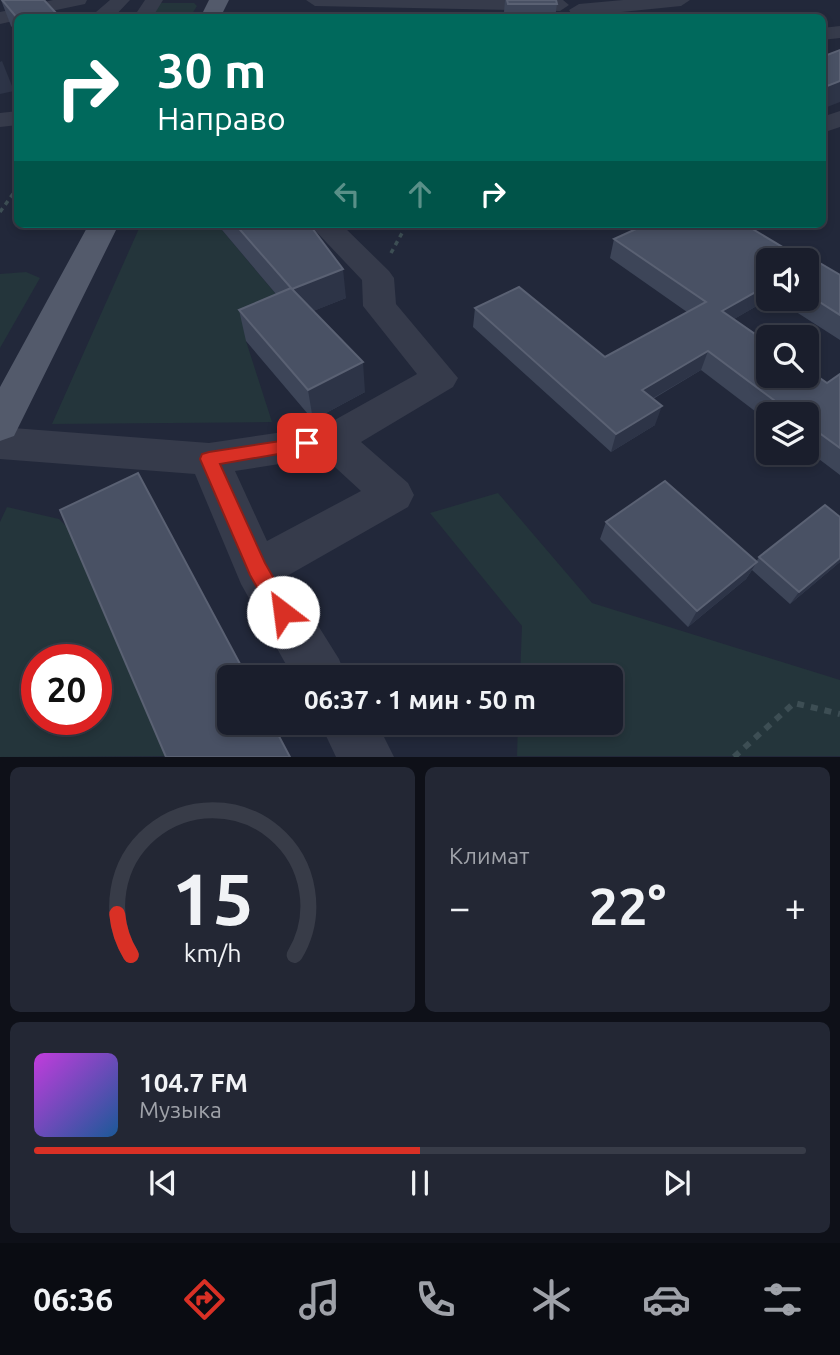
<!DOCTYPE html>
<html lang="ru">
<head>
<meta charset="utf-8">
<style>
	:root { --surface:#1a1e2c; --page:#232734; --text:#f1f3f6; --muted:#9fa2a9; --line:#383c48; --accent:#d93025 }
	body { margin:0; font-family:Ubuntu,sans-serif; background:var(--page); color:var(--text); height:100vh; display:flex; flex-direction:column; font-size:26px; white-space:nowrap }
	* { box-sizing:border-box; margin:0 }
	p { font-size:23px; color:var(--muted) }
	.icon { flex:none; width:38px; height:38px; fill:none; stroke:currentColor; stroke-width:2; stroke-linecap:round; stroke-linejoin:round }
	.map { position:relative; height:757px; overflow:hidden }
	.sheet { display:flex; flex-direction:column; gap:10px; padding:10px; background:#0e1018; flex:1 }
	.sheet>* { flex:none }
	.hud { position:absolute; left:14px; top:14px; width:812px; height:214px; border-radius:10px; box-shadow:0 4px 10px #0003,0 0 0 2px var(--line); background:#00695c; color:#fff; overflow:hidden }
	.buttons { position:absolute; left:756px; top:248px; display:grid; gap:14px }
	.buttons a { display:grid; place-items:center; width:63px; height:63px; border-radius:10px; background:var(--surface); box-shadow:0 4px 10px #0003,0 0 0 2px var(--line); font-size:35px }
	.speed { position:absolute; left:21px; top:644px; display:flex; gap:14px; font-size:35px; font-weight:700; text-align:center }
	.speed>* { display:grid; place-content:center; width:91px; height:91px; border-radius:50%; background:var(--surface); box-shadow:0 4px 10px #0003,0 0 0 2px var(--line); line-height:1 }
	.speed .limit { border:10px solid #d22; background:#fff; color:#111 }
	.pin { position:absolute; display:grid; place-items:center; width:60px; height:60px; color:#fff; margin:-30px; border-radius:14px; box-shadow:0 4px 10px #0006 }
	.me { position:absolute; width:77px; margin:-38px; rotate:330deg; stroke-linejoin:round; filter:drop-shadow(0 0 5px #0008) }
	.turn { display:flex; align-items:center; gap:24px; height:147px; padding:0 28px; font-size:32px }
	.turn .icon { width:91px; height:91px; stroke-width:2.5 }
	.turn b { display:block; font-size:49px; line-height:60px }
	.lanes { display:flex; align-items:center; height:66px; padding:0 28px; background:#0003; justify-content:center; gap:35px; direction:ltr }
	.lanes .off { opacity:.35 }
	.big { font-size:52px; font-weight:700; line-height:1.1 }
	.sheet .card { flex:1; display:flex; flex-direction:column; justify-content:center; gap:10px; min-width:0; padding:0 24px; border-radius:10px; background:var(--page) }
	.sheet .dial { align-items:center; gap:0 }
	.dial svg { height:182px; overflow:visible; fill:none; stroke:var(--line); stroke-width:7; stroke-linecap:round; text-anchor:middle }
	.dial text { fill:var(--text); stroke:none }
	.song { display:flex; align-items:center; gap:21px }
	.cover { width:84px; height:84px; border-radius:10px; background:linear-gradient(135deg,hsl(290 70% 55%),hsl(210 70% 35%)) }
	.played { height:7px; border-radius:4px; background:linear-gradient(90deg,var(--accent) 50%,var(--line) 50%) }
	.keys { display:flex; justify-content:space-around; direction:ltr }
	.heat { display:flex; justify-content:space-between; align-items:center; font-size:38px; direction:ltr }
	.sheet .tiles { flex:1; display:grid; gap:10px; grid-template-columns:1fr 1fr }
	.card:last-child { grid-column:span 2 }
	.trip { position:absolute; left:217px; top:665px; width:406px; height:70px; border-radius:10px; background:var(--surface); box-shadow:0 4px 10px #0003,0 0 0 2px var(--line); font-weight:700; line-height:70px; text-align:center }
	.menu { display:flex; height:112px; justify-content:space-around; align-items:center; background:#0a0c12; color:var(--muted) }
	.menu .icon { width:49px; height:49px }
	.menu .current { color:var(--accent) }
	.menu b { font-size:32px; color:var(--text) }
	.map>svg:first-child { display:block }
</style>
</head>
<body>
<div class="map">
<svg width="840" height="757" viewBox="0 0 840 757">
	<rect width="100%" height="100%" fill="#22283a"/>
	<path fill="#24353b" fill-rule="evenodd" d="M158,3H194L197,6L190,17L148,18Z
		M141,224H217L296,318L246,341L272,422L52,424Z
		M26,272L40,278L0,348V274Z
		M498,493L592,603L840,680V756H517L518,723H611V677H520L522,626L430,513Z
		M7,507L59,519L77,537L172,756L0,757V522ZM37,660H96V719H37Z"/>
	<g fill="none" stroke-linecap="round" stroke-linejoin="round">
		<path stroke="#3d4e54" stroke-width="3.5" stroke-dasharray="4.5 4.5" stroke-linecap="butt" d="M0,212L18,187
			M391,253L407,224"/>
		<path stroke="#3d4e54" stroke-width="6" stroke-dasharray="7 7" stroke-linecap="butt" d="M734,757L794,703L840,714"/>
		<path fill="#363b4b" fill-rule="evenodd" d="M53,0H87L85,4L18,18V20L0,24V12Z
			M110,0H130L113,18H94L96,12Z
			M145,0H163L152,18H133Z
			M306,0H563L569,5L560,11L315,6Z
			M623,0H690L681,6L592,15L593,18H574L569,10L579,4Z
			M840,26V38L822,40V28Z
			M18,111V125L0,127V113Z
			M840,111V127L822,133V117Z
			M309,224H341L389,271L394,278L396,304L458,378L453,387L361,442L408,483L414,495L408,507L287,576L339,659L346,677H293L241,584L195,474L0,459V427L209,443L324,426L417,374L363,306L362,280ZM324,457L361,491L267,541L235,471Z
			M320,723H377L394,757H336Z"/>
		<path fill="#535a6b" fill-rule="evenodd" d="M209,0H229L220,18H200Z
			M89,224H119L14,436L0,441V387Z"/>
	</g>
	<path fill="#3d4558" d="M1,0L56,13L58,18H18V34L11,26Z
		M505,0H556L557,4L555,18H505L504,12Z
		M217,224H309L346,298L313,311L365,392L313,420L246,341L239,310L276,294Z
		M614,239L806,261L840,275V340L776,299H807V261H768L769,299L734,319L827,383L840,374V475L807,450V415H768V421L701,370L653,399L655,425L611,452L473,327L475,308L605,357L687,312L610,258Z
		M840,517V562L790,604L752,570L746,579L688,627L600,539L606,522L756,562L759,557Z"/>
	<path fill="#2d3447" d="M56,13L58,18H33Z
		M2,61L14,91L0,94V62Z
		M840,81V102L822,109V88Z
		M343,269L346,298L296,318L291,289Z
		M768,285L769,299L715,330L722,311Z
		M708,351L701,370L636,408L642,390Z
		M363,362L365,392L313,420L308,390Z
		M662,406L655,425L611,452L616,434Z
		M840,558V562L790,604L799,592Z
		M757,562L746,579L688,627L697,611Z"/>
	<path fill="#495164" stroke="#5a6173" stroke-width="2" d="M2,0H44L56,13L33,18H18V19Z
		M507,0H556L557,4H508Z
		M840,50V81L822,88V57Z
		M235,224H309L343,269L292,289Z
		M647,224H744L806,261L811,258L840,275V315L807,294V261H768V285L722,311L768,343V376H807V369L827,383L840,374V448L807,424V415H794L708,351L642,390L662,406L616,434L475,308L519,287L605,357L706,302L614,239Z
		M291,288L363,362L308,390L239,310Z
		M138,473L247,677H229V723H272L290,757H166L60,510Z
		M665,481L757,562L697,611L606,522Z
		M825,505L840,517V558L799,592L759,557Z"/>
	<path fill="#d93025" stroke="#8d1f18" stroke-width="2" d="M307,437L313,439L316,443L313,448L220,464L265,563L293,612L290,619L283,622L275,619L250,575L200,459L202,454L209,452Z"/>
</svg>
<div class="buttons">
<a><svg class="icon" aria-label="sound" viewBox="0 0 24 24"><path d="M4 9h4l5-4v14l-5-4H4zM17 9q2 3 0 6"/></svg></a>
<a><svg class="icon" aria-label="search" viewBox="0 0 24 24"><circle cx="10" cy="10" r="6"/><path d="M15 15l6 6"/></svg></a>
<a><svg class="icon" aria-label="layers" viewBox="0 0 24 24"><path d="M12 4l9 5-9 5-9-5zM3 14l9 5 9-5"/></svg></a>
</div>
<div class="speed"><div class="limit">20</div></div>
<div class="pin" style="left:307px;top:443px;background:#d93025"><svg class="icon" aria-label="arrive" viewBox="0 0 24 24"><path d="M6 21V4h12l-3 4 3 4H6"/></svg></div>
<svg class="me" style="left:283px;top:612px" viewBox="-20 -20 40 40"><circle r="19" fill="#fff"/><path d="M0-13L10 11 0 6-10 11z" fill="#d93025"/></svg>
<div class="trip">06:37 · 1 мин · 50 m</div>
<div class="hud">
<div class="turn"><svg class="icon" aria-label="right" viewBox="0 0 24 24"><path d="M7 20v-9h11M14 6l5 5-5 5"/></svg><div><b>30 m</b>Направо</div></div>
<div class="lanes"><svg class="icon off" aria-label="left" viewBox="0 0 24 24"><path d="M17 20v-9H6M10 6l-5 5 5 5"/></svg><svg class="icon off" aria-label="ahead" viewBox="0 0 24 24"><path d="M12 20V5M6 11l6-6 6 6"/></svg><svg class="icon" aria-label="right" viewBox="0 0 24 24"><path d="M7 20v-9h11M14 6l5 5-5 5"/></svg></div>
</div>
</div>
<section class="sheet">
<div class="tiles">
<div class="card dial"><svg viewBox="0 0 100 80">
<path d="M14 69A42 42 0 1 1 86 69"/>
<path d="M14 69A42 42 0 0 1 8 51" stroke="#d93025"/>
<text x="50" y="56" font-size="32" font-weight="700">15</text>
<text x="50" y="72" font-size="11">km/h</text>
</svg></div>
<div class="card"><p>Климат</p>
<div class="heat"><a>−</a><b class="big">22°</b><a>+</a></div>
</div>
<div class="card">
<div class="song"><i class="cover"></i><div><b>104.7 FM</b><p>Музыка</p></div></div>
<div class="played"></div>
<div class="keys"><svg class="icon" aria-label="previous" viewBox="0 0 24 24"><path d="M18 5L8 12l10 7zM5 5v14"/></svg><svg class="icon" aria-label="pause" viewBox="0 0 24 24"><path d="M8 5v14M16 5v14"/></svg><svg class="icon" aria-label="next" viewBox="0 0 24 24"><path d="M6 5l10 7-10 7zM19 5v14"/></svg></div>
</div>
</div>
</section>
<nav class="menu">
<b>06:36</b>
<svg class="icon current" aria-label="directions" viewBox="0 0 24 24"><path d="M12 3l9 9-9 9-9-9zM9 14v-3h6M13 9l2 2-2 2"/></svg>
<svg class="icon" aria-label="music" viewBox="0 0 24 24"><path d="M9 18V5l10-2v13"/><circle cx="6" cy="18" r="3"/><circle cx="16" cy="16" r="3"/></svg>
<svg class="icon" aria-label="phone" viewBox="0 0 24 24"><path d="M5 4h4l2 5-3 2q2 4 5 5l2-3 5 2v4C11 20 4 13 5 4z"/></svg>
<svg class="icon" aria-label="climate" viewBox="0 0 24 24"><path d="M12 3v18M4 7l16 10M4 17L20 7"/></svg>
<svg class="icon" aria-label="car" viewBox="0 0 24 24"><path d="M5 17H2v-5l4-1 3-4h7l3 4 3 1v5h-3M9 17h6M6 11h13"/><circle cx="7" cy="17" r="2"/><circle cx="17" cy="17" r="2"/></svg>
<svg class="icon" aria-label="filters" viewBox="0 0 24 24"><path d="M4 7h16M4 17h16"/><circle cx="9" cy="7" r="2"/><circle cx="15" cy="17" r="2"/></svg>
</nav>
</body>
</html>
